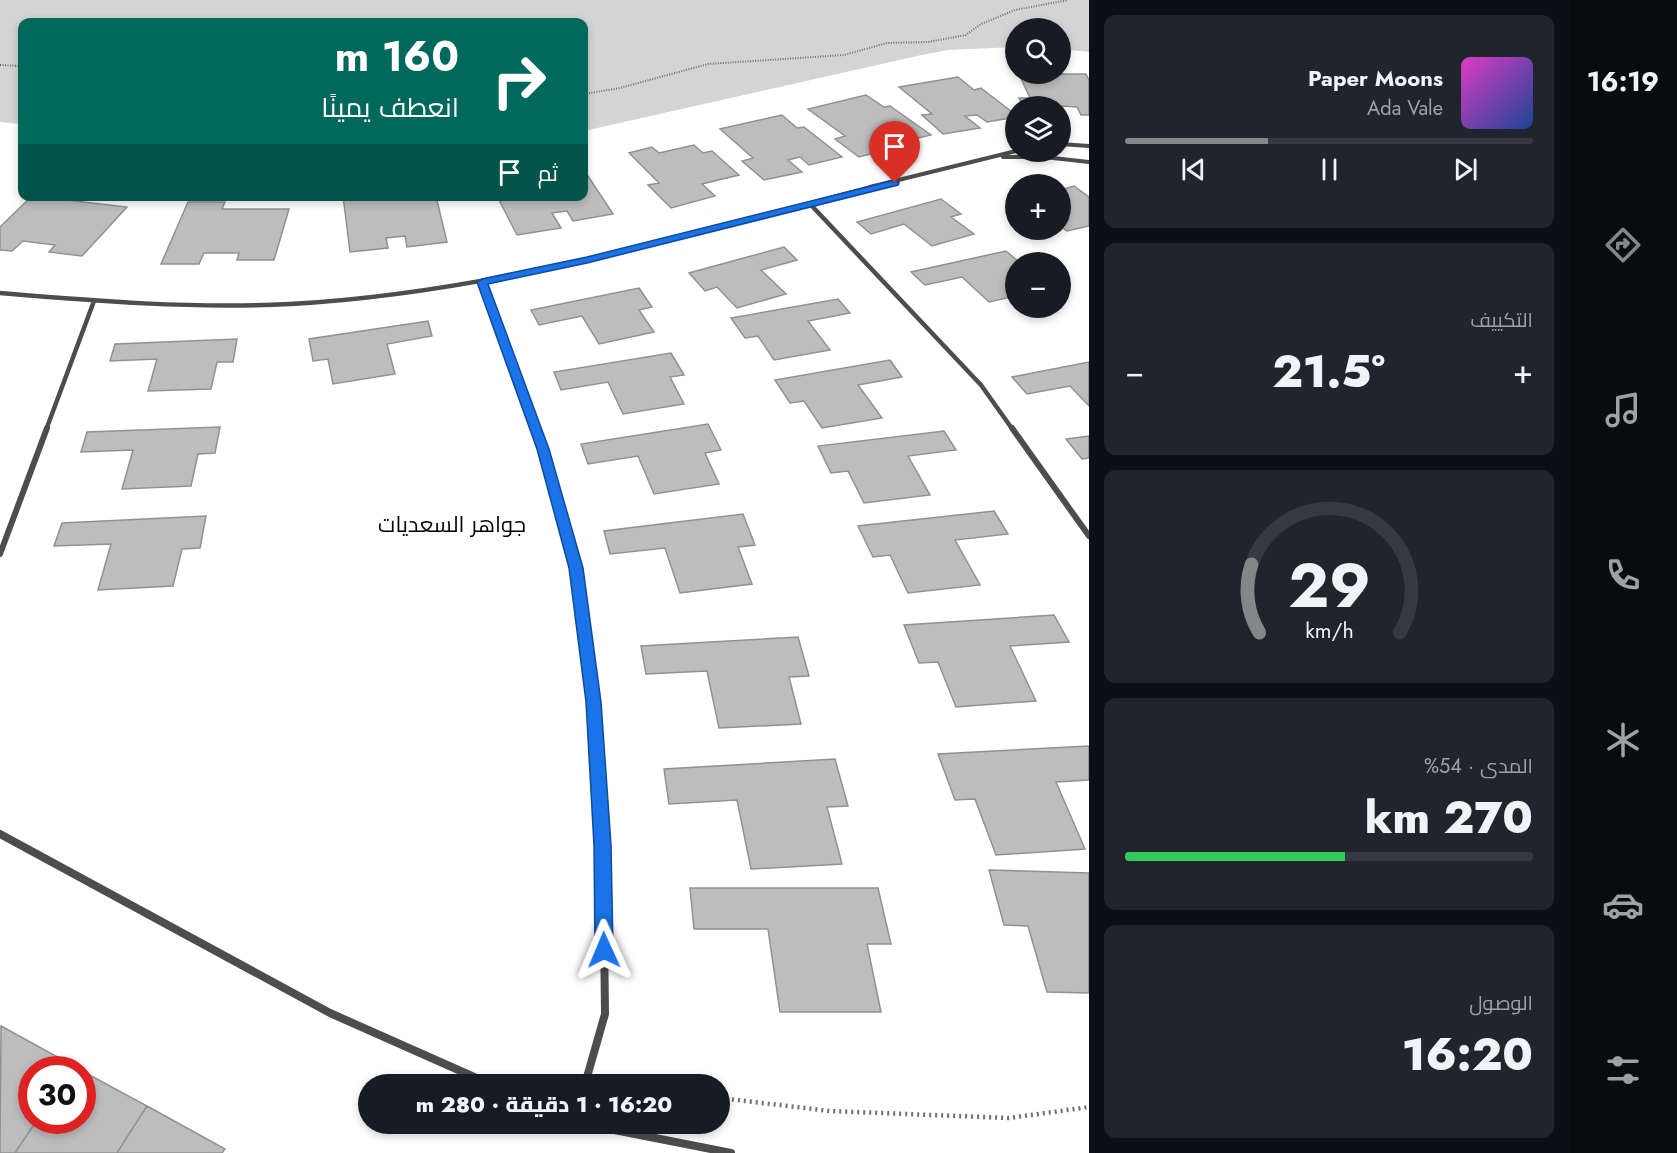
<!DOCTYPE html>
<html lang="ar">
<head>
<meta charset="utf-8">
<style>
	:root { --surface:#171b24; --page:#20242c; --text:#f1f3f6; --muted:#9ea1a6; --line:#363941; --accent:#858687 }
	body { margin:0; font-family:Jost,Cairo,sans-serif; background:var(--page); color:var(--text); direction:rtl; height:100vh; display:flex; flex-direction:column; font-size:22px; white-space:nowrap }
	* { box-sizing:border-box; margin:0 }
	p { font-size:20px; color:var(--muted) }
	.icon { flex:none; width:33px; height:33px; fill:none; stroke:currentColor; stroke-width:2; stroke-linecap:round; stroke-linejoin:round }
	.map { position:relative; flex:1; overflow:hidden; direction:ltr }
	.panel { display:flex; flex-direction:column; gap:15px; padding:15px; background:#0d0f14; width:480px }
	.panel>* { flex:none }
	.top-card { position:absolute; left:18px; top:18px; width:570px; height:183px; border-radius:12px; box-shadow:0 3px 9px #0003; direction:rtl; background:#00695c; color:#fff; overflow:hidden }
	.buttons { position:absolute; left:1005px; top:18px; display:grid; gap:12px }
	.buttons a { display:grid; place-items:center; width:66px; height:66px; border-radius:50%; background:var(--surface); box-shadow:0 3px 9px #0003; font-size:30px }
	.speed { position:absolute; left:18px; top:1056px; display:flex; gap:12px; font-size:30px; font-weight:700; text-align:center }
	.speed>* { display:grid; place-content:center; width:78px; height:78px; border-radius:50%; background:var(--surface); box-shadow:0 3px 9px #0003; line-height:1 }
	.speed .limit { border:9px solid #d22; background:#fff; color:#111 }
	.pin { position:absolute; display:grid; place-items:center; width:51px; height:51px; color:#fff; margin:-62px -26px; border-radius:50% 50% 50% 0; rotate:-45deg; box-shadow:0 0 6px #0007 }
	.pin .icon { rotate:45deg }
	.me { position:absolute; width:66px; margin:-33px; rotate:359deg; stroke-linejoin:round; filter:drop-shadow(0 0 4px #0008) }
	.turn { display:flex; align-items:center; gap:21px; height:126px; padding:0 30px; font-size:27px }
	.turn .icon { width:78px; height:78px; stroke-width:2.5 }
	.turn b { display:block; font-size:42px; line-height:51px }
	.then { display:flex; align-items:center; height:57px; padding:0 30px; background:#0003; gap:12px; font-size:22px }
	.big { font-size:45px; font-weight:800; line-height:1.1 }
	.panel .widget { flex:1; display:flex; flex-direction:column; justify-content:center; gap:9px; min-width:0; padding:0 21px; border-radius:12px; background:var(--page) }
	.panel .dial { align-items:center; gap:0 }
	.dial svg { height:156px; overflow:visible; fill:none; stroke:var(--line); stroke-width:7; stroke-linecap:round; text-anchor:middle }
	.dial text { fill:var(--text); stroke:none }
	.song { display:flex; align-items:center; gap:18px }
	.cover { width:72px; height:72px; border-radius:9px; background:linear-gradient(135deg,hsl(310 70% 55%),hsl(220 70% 35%)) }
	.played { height:6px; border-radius:3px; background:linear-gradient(90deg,var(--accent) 35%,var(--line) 35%) }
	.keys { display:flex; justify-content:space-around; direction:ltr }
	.heat { display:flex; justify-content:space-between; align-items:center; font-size:33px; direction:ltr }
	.charge { height:9px; border-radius:4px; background:linear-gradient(90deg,#34c759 54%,var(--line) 0) }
	.trip { position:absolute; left:358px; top:1074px; width:372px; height:60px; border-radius:30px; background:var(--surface); box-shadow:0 3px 9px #0003; font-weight:800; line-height:60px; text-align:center; direction:rtl }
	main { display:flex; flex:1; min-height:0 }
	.tab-bar { display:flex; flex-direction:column; width:108px; justify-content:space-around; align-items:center; background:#090b0e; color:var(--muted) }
	.tab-bar .icon { width:42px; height:42px }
	.tab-bar .selected { color:var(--accent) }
	.tab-bar b { font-size:27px; color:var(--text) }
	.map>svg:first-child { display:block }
</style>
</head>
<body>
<main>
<nav class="tab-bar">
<b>16:19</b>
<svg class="icon selected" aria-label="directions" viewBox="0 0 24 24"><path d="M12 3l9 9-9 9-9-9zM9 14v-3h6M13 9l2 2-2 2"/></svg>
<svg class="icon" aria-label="music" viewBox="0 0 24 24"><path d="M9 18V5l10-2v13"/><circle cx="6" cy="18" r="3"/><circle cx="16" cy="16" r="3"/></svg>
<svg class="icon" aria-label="phone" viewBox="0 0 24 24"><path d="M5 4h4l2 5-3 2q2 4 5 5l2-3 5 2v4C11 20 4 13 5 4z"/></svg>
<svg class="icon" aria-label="climate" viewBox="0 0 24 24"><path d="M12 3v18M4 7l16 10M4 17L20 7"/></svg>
<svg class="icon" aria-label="car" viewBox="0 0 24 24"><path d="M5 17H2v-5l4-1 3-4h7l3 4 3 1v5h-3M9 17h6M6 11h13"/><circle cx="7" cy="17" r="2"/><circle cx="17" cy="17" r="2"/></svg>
<svg class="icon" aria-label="filters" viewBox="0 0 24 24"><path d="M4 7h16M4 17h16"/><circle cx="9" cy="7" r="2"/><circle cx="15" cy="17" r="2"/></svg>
</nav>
<section class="panel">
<div class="widget">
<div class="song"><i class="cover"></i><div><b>Paper Moons</b><p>Ada Vale</p></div></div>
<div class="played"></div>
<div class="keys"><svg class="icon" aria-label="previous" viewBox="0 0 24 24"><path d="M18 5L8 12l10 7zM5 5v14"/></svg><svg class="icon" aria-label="pause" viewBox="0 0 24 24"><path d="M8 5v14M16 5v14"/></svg><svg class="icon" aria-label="next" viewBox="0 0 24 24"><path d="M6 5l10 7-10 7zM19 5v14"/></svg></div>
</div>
<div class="widget"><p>التكييف</p>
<div class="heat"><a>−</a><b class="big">21.5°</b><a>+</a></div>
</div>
<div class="widget dial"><svg viewBox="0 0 100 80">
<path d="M14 69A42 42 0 1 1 86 69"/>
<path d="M14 69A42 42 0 0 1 10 34" stroke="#858687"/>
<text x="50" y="56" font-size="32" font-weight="700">29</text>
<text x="50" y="72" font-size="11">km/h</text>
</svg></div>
<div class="widget"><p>المدى · 54%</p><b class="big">270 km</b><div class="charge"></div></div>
<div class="widget"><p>الوصول</p><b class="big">16:20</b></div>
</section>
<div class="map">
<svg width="1089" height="1153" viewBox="0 0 1089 1153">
	<rect width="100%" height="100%" fill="#fff"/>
	<path fill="#d4d4d4" d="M0,0H1089V52L1061,49L1060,28H1016L1015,47L948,50L917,56L584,131V22H22V124L0,122Z"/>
	<path fill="#bdbdbd" stroke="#919191" stroke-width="1.5" d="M1019,74H1086L1089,80V115H1081L1077,107L1062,106L1068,118L1060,117V106H1023L1019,98H1030Z
		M958,77L974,90L981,88L1016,115V117L987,122L977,115L965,116L980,128L943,134L922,115L932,114L899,87Z
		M866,95L884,107L890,106L931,135L901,142L890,134L879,137L894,148L859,157L835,139L845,136L808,109Z
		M782,115L797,128L804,127L842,157L809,165L800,157L788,160L802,172L764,180L742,161L753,158L720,129Z
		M694,145L703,153L712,151L739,175L702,184L715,196L671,208L648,185L659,183L629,153L652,147L659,153Z
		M584,170L613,214L573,221L567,211L552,213L561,228L517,235L497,196H584Z
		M1074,186L1089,197V226L1067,231L1060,226V190Z
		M32,196H70L66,200L127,207L82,256L49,252L55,245L23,241L12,251L0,250V227Z
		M343,196H436L447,242L407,247L405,236L386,238L388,248L350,252Z
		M941,199L961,214L951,217L974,234L932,246L904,224L871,234L857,222Z
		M188,202H225L222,209H289L274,260H237L239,253H204L199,264H161Z
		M784,247L797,260L761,270L786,294L737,308L717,287L705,291L689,273Z
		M1006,251L1019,262H1016L1014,271L1016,296L989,302L962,277L925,285L911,272Z
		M639,288L652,307L639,310L654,332L599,344L582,316L539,325L531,310Z
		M838,299L850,313L808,321L830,350L774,360L758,336L745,338L731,318Z
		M428,321L432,336L387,344L395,374L333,384L328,359L313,361L309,339Z
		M237,339L233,362H217L211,389L148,391L157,359L110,361L115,344Z
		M671,353L684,375L670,377L684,404L623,414L608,382L561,390L554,372Z
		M890,360L902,377L858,385L882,418L822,428L804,401L790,403L775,380Z
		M1089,362V406L1070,386L1027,394L1012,377Z
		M708,424L721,450L705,453L719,484L654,494L638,456L588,464L581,444Z
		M220,427L215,453L198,454L191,486L122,489L133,450L81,452L87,432Z
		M944,431L956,450L908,456L930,495L864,503L848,471L831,473L818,446Z
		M1089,436V458L1082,459L1066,439Z
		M994,511L1008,534L955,540L980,585L908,593L890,555L873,557L858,526Z
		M743,514L755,545L738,547L752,584L680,593L665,548L610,554L604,531Z
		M206,516L200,548L182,549L173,586L98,590L111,544L54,546L62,523Z
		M1054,615L1069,642L1010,646L1036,701L956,707L938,662L919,663L904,625Z
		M798,637L809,676L789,677L801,724L719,728L707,671L646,674L641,646Z
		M1089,746V780L1056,782L1085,849L996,855L975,799L955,800L938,754Z
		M835,759L848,806L827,807L842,864L751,869L737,800L669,804L664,769Z
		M989,870L1089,873V993L1047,992L1028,926L1004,925Z
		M690,888H878L891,944H867L881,1012H780L768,929H694Z
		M1,1026L74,1066L72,1070H32V1120H37L15,1153H0Z
		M82,1071L147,1106L117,1153H15L37,1120H82Z
		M147,1106L225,1149L222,1153H117Z"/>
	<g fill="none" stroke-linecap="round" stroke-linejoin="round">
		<path stroke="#6f6f6f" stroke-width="2" stroke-dasharray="1 1.5" stroke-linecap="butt" d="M0,65L22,66
			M584,94L620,88L708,64L844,55L887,43L928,42L966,35L981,24L1015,10L1068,0"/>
		<path stroke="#6f6f6f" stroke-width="4.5" stroke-dasharray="2 4" stroke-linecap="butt" d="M720,1098L830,1111L1009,1118L1089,1107"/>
		<path stroke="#4d4d4d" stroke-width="4" d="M1060,144L1089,146
			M1003,157H1044L1089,162
			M870,187L1016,151"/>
		<path stroke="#4d4d4d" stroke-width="4.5" d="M811,205L981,385L1013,430
			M482,282L536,430
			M0,293C96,301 193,309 290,304C489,293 684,236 876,186
			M46,430L94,301"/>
		<path stroke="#4d4d4d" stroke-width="6" d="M535,428L576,568L596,745
			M1012,428L1089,536
			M0,554L47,428"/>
		<path stroke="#4d4d4d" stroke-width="8" d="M0,834L330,1013L490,1084
			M585,1084L605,1014L603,845L596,743
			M584,1124L731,1153"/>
	</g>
	<path fill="#1a73e8" stroke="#114b97" stroke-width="1.5" d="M895,180L899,183L898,185L587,263L488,284L549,449L583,568L601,702L611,845L613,950L611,957L604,959L598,957L595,950L594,845L586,702L569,568L537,449L477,282L482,279L587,257Z"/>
	<g text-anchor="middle" stroke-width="4.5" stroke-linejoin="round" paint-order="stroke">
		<g font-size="22" fill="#000" stroke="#fff">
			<text x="452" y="532">جواهر السعديات</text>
		</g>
	</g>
</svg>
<div class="buttons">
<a><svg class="icon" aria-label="search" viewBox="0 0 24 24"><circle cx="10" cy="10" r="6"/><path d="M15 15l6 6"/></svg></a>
<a><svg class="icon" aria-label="layers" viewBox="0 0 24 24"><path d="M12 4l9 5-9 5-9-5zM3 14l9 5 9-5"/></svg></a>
<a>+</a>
<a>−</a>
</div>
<div class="speed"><div class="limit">30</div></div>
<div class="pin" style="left:895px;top:183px;background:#d93025"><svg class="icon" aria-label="arrive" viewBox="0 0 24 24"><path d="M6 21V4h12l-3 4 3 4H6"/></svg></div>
<svg class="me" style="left:604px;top:950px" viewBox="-20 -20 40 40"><path d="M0-17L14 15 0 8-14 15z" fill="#1a73e8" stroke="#fff" stroke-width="4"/></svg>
<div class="trip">16:20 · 1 دقيقة · 280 m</div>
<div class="top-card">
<div class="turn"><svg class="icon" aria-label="right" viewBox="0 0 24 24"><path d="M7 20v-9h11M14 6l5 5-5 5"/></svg><div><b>160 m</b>انعطف يمينًا</div></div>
<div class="then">ثم<svg class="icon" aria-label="arrive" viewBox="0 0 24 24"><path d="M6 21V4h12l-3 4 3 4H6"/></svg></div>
</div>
</div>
</main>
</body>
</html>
